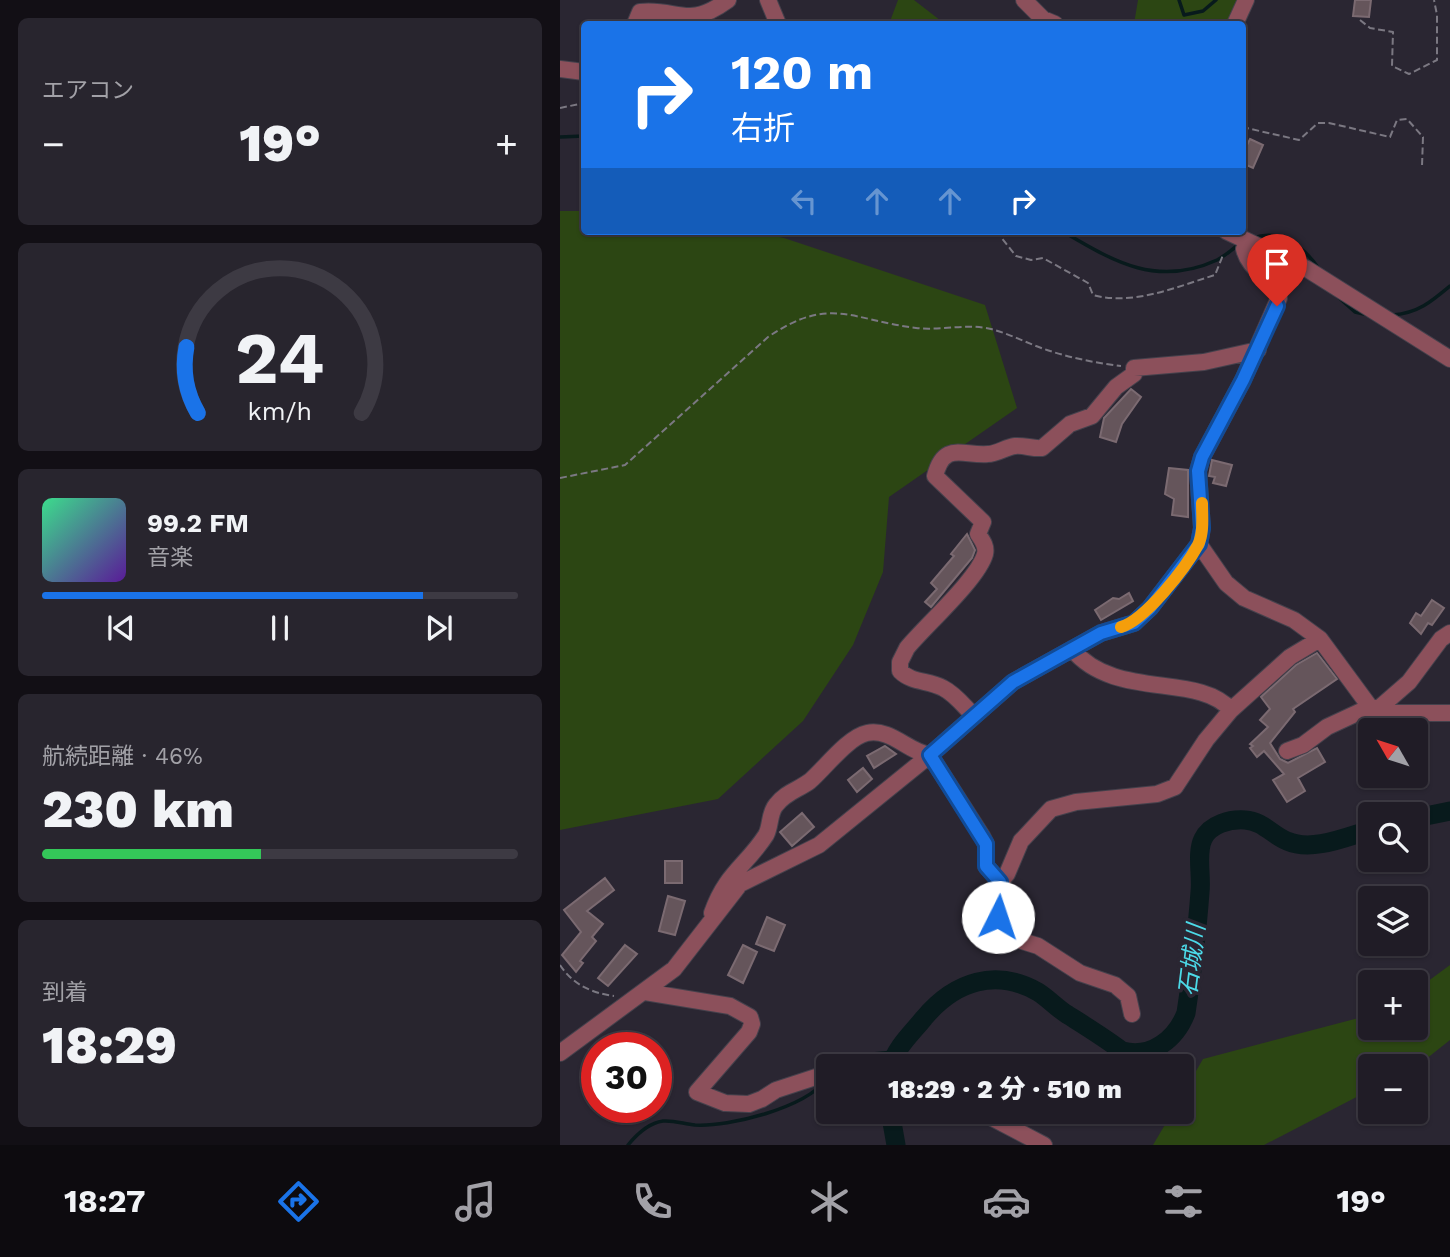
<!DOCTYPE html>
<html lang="ja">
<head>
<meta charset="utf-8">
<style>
	:root { --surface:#201c26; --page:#28252e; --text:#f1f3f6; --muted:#a2a1a7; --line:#3d3a43; --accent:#1a73e8 }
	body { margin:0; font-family:"Work Sans","Noto Sans JP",sans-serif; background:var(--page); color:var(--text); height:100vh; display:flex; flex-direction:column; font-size:26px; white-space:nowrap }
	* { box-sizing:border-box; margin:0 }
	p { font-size:23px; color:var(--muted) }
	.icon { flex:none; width:38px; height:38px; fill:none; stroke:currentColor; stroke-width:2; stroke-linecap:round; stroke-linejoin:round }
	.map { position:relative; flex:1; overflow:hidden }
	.sheet { display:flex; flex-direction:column; gap:18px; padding:18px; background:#120f15; width:560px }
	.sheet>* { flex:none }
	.hud { position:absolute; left:21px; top:21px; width:665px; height:214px; border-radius:7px; box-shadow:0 2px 5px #0004,0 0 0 2px var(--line); background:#1a73e8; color:#fff; overflow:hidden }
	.needle { width:46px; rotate:309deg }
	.fabs { position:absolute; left:798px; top:718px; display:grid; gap:14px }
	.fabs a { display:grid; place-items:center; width:70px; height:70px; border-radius:7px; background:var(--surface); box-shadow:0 2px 5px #0004,0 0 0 2px var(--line); font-size:35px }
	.speed { position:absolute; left:21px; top:1032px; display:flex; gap:14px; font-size:35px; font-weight:700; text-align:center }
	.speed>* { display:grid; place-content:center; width:91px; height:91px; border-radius:50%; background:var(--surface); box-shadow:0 2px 5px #0004,0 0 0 2px var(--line); line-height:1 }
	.speed .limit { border:10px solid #d22; background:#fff; color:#111 }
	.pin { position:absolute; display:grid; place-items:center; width:60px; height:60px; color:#fff; margin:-72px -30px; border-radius:50% 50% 50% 0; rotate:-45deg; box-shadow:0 0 7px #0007 }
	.pin .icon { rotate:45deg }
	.me { position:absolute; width:77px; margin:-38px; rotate:4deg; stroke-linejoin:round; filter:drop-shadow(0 0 5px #0008) }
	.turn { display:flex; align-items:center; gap:24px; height:147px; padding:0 35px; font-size:32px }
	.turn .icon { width:91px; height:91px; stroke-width:2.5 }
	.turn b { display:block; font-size:49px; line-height:60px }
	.lanes { display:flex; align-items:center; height:66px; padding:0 35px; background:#0003; justify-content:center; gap:35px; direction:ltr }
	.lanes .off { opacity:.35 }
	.big { font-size:52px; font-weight:800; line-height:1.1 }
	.sheet .card { flex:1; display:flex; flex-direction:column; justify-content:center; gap:10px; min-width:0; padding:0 24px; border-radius:10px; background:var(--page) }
	.sheet .dial { align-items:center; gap:0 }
	.dial svg { height:182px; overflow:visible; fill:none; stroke:var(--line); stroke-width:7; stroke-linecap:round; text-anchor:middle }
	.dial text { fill:var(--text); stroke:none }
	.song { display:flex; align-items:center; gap:21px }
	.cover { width:84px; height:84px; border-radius:10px; background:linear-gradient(135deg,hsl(150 70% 55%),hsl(270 70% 35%)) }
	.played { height:7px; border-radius:4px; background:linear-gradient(90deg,var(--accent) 80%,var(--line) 80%) }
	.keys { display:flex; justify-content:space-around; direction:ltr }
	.heat { display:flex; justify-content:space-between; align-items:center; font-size:38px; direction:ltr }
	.charge { height:10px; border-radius:5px; background:linear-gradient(90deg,#34c759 46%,var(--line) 0) }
	.trip { position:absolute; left:256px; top:1054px; width:378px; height:70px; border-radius:7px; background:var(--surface); box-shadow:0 2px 5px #0004,0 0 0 2px var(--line); font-weight:800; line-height:70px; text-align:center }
	.menu { display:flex; height:112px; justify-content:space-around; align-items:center; background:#0d0b0f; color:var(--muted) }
	.menu .icon { width:49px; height:49px }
	.menu .current { color:var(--accent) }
	.menu b { font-size:32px; color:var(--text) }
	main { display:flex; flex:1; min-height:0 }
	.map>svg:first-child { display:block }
</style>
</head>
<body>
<main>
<section class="sheet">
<div class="card"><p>エアコン</p>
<div class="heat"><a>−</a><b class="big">19°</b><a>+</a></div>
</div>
<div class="card dial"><svg viewBox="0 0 100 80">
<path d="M14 69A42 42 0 1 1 86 69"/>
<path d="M14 69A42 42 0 0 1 9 40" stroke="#1a73e8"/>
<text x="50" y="56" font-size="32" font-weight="700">24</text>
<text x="50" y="72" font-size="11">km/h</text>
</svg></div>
<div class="card">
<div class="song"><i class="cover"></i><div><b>99.2 FM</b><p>音楽</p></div></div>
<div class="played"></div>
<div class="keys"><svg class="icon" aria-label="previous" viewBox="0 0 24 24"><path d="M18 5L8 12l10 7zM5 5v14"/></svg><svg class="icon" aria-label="pause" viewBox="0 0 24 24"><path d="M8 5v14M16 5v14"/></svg><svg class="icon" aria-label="next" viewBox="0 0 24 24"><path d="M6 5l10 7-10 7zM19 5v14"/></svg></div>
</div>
<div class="card"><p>航続距離 · 46%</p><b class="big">230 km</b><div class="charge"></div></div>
<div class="card"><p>到着</p><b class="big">18:29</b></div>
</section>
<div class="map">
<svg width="890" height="1145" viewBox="0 0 890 1145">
	<rect width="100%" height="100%" fill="#2a2632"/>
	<path fill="#2c4613" d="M338,0H354L385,24H329Z
		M578,0H683L671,24H574Z
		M0,211H24V231H189L224,238L425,305L457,408L329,497L323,572L293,645L243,721L158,799L0,830Z
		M890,965V1040L856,1067L810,1066V1090L704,1145H593L613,1111H621V1097L643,1059L810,1015V1027H856V990Z"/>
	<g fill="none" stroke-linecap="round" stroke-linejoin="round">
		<path stroke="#081a1c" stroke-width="3.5" d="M619,0L624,15L643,11L656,0
			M0,137L24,136
			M502,231C553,261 596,288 657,260C665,256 672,249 680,244
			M693,238C721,228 744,247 759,269
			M777,296L795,312L808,315
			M833,315C858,313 871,302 890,286
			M272,1066L280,1057L334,1052
			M68,1145C77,1134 88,1123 103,1121C114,1120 124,1124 135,1125C170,1127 244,1108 266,1080"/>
		<path stroke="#081a1c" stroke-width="19" d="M856,818L890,811
			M331,1066C336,1047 352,1033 364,1018C395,981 436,968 478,992C489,999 498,1009 508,1015C527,1027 545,1038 562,1051C591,1059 616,1039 626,1013C632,973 637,933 640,892C642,876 636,853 643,839C650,824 670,819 685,820C703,821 712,835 727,841C752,852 786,837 810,830
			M330,1111L336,1145"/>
	</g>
	<path fill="#65555b" stroke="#7b6a71" stroke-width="2" d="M795,0H811L809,17L793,16Z
		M690,139L703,145L693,168L682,163V155Z
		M571,389L581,397L562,424L556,442L540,437L544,418Z
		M652,460L672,465L666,486L653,483L655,477L649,476Z
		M609,468L628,470V517L612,515L614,499L605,494Z
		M407,534L415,550L412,558L371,607L365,602L377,589L371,583L394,556L391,554Z
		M569,593L573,601L541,620L535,610L553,598L559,599Z
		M872,600L884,608L872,625L868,623L861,634L850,623L856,613L861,616Z
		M757,653L777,679L733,709L735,712L710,743L720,759L728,763L757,748L765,762L738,778L745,791L727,802L713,780L724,774L704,751L697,757L690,748L693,746L690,744L708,727L700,720L710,709L701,697L736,665Z
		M325,746L336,754L314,768L307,756Z
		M303,768L312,779L297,792L288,780Z
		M242,813L254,827L232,846L220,832Z
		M105,861H122V883H105Z
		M45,878L54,890L27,911L43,924L32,937L36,941L20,961L23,963L16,972L2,955L21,932L4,910Z
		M108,896L125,901L115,935L99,931Z
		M207,917L225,925L214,951L196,944Z
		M65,945L77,954L48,986L38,978Z
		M183,945L197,952L183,983L168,975Z"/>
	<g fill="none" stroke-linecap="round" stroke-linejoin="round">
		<defs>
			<path id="minor" d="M208,0L218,24
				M464,0L483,19L495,24
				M75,24L80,12C119,8 127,30 168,0
				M675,24L686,0
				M0,69L24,72
				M666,231L747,269L890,359
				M639,544L666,583L684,598L734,620L760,639L810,707L833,713H890
				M512,649C555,701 638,672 671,710
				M818,709L849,682L881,639L890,633
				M413,715C403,705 395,694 383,688C368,680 352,683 340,671V662L347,648C365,626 418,579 425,554C427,546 422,540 418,534L423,522L375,476C384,441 402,456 428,454C437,454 446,447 455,446C464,445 473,449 482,448L510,424L532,416L556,387L574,374V368L644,362L698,350
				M727,751L743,745L767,727L810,707
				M370,755L422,836L426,844V866L440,882
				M152,913C166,873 186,866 206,835C211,826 209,813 216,805C226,792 238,790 250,781C265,768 288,737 307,733C331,728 348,752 370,755
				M85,992L170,1006L190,1017L192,1024L189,1032L137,1092L165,1103L189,1104L202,1099L216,1090L268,1073
				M572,1014L568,996L555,985L520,973L478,946L462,941L458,932L437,917L435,909L440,882L447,874L461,841L491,809L516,802L597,794L615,787L646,740L671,710L730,657L760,639
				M0,1053L114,969L180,884L259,845L370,755L453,682L541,633L574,623L590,608L639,544L642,528L638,471L642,457L683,380L719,298C713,278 689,271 684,249L688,242
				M419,1111L484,1145"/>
		</defs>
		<use href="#minor" stroke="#45414c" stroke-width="18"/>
		<path stroke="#7b7882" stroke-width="2" stroke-dasharray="7 3.5" stroke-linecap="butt" d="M800,20L810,28L833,32L832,66L849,74L877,60V15L874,0
			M0,108L24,103
			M682,127L739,140L758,123H769L830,137L837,120L847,119L863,137L862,166
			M436,231L456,256L471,260L483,258L528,283L533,295C573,306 616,287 655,275L663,255
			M0,478L65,465L208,337C270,295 291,320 356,328C381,331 407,323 431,329C450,334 469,344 487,350C511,358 536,363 561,366
			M0,965C13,985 32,993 54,996"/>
		<use href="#minor" stroke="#8c505b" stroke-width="16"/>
	</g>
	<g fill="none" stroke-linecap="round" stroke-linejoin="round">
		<defs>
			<path id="route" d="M438,917L435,909L440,882L426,866V844L370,755L453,682L541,633L574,623L590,608L639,544L642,528L638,471L642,457L683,380L717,306"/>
		</defs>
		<use href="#route" stroke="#114b97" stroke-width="18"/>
		<use href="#route" stroke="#1a73e8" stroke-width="12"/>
		<path stroke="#f59e0b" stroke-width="12" d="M561,627C585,620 625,569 638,545C644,533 642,516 642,503"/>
	</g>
	<g text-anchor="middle" stroke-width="7" stroke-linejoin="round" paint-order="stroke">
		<g font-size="24" font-style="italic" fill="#4cdae8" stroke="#2a2632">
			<text transform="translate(632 960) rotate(-83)" y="8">石城川</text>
		</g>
	</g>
</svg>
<div class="fabs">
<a><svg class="needle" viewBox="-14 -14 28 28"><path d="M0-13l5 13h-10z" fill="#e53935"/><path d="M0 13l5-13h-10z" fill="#a2a1a7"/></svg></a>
<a><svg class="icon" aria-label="search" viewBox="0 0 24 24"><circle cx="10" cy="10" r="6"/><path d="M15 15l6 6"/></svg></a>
<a><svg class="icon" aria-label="layers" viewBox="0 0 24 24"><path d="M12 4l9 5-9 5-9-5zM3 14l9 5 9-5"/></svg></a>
<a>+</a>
<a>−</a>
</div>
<div class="speed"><div class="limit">30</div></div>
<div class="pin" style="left:717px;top:306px;background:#d93025"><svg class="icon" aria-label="arrive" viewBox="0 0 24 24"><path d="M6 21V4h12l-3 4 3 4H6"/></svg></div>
<svg class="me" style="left:438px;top:917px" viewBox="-20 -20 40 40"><circle r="19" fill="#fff"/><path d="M0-13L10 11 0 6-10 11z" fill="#1a73e8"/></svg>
<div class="trip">18:29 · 2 分 · 510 m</div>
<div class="hud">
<div class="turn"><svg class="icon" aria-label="right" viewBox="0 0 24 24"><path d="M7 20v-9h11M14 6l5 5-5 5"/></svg><div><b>120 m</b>右折</div></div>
<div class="lanes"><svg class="icon off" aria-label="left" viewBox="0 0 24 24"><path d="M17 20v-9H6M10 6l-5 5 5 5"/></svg><svg class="icon off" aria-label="ahead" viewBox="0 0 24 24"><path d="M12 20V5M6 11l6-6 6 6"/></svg><svg class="icon off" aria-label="ahead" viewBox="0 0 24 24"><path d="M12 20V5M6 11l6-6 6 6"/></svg><svg class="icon" aria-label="right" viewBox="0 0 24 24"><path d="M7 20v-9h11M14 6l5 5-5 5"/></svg></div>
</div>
</div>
</main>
<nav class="menu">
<b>18:27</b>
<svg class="icon current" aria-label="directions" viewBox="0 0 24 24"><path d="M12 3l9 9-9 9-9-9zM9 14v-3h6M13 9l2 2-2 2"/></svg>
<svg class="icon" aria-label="music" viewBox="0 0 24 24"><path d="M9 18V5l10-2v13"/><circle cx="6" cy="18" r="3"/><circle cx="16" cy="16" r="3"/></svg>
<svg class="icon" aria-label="phone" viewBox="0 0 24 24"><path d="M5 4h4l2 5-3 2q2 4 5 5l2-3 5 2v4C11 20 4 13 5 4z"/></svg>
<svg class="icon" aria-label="climate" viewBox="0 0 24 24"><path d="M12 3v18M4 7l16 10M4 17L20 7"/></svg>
<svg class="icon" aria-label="car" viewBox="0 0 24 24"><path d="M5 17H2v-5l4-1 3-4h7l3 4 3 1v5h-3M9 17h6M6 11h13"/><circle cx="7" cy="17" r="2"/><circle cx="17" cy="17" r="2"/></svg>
<svg class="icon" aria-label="filters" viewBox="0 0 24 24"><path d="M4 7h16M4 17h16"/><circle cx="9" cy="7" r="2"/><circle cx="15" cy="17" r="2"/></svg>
<b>19°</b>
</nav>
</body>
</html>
